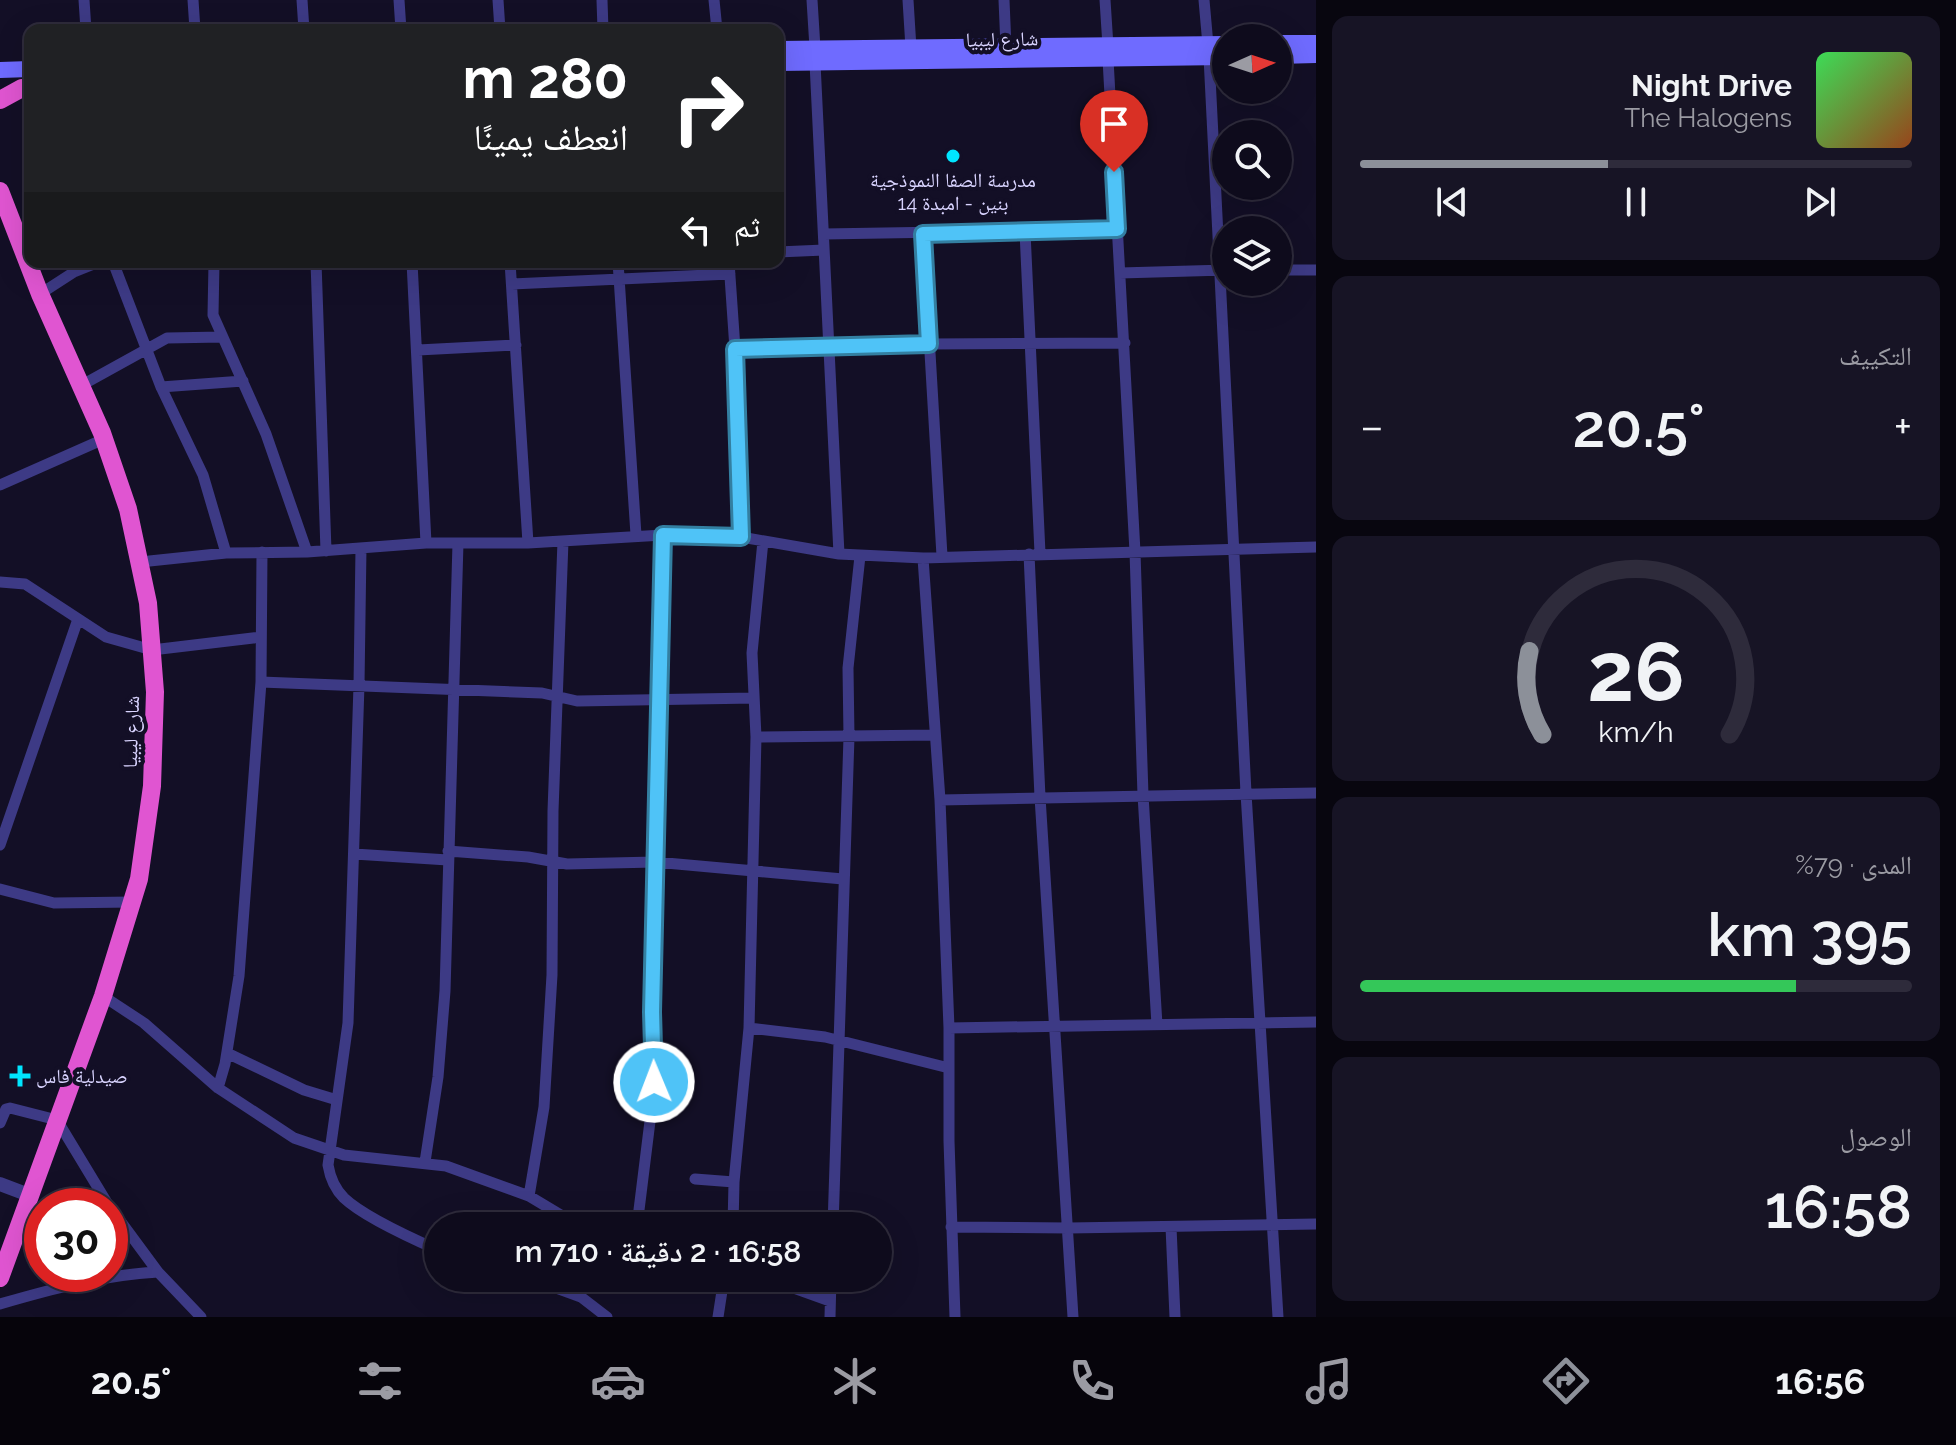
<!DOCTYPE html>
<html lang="ar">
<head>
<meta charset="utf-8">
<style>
	:root { --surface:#0e0b1c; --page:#171425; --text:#f1f3f6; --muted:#9b9ba3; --line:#2e2b3b; --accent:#8c9099 }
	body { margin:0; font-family:Raleway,"Noto Naskh Arabic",sans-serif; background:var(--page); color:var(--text); direction:rtl; height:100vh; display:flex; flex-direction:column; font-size:30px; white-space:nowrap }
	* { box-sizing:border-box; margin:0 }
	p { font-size:26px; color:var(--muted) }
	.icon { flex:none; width:44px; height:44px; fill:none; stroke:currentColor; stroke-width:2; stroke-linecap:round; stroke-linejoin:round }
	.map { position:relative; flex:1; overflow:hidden; direction:ltr }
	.details { display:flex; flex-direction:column; gap:16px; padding:16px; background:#08060f; width:640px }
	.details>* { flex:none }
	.banner { position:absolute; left:24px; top:24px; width:760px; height:244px; border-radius:16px; box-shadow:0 8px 32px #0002,0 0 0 2px var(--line); direction:rtl; background:#202124; color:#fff; overflow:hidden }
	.needle { width:52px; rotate:87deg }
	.buttons { position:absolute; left:1212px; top:24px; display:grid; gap:16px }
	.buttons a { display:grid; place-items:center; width:80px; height:80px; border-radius:50%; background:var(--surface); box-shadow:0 8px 32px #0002,0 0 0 2px var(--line); font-size:40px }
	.speed { position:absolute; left:24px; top:1188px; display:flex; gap:16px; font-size:40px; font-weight:700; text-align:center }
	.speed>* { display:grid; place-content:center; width:104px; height:104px; border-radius:50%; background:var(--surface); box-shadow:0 8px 32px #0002,0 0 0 2px var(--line); line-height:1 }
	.speed .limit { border:12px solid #d22; background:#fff; color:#111 }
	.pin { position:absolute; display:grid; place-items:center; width:68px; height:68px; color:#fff; margin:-82px -34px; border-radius:50% 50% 50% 0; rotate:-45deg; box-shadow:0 0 8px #0007 }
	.pin .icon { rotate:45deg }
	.me { position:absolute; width:88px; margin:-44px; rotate:359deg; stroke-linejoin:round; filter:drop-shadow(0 0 6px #0008) }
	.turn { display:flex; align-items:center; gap:28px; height:168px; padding:0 24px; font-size:36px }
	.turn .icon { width:104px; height:104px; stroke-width:2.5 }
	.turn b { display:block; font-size:56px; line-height:68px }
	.then { display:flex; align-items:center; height:76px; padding:0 24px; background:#0003; gap:16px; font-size:30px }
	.big { font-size:60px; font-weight:600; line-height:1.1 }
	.details .card { flex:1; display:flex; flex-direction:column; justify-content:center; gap:12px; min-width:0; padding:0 28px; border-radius:16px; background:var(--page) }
	.details .dial { align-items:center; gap:0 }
	.dial svg { height:208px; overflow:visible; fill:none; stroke:var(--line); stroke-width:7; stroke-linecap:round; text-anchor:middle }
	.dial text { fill:var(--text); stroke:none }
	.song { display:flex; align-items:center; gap:24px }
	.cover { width:96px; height:96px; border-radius:12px; background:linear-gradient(135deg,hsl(130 70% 55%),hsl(20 70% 35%)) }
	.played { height:8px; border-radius:4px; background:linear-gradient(90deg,var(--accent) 45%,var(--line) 45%) }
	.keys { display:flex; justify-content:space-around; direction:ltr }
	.heat { display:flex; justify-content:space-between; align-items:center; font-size:44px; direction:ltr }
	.charge { height:12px; border-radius:6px; background:linear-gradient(90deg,#34c759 79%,var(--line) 0) }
	.trip { position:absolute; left:424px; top:1212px; width:468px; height:80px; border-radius:40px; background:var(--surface); box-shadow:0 8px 32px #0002,0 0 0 2px var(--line); font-weight:600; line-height:80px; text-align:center; direction:rtl }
	.dock { display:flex; height:128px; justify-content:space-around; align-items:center; background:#06040b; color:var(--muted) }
	.dock .icon { width:56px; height:56px }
	.dock .active { color:var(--accent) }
	.dock b { font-size:36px; color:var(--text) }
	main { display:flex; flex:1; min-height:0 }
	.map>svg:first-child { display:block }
</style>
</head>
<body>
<main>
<section class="details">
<div class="card">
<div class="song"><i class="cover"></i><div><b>Night Drive</b><p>The Halogens</p></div></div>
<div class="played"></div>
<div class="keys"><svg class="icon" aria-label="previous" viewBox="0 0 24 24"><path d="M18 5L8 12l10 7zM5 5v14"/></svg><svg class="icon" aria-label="pause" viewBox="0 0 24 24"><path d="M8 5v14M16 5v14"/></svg><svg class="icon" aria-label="next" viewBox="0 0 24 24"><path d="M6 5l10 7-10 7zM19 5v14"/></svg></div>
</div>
<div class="card"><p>التكييف</p>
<div class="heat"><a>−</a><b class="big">20.5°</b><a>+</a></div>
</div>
<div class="card dial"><svg viewBox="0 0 100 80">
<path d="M14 69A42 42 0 1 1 86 69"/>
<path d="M14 69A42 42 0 0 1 9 37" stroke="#8c9099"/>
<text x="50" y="56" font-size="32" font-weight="700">26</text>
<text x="50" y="72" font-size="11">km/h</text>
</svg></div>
<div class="card"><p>المدى · 79%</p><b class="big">395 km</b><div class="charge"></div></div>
<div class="card"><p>الوصول</p><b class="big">16:58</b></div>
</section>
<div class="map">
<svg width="1316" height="1317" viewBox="0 0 1316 1317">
	<rect width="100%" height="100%" fill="#130f26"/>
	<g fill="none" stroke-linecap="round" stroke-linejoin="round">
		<path stroke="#3d3a85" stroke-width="11" d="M84,0L86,30
			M193,0L195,30
			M302,0L304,30
			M399,0L401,30
			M498,0L500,30
			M602,0L603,30
			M714,0L717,30
			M812,0L815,48
			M908,0L911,48
			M1004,0L1006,47
			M1105,0L1108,46
			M1204,0L1208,45
			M1209,57L1246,793L1278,1317
			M1108,59L1135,552L1143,795L1157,1025
			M815,63L839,554
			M1025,232L1040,553
			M824,234L1117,229
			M923,234L942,556
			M778,252L824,250
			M113,262L161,387L203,475L226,553
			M214,262L213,315L266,434L307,552
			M316,262L326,551
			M412,262L426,543
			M510,262L528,543
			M618,262L636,535
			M729,262L735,349L741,537
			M1278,270H1316
			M1120,273L1226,270
			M512,284L730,274
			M40,294L74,272L99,262
			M735,349L929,344L1125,343
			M418,350L516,345
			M82,385L167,338L222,337
			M161,387L243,381
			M0,485L104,439
			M361,548L359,685L348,1023L328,1165C330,1177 335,1189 344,1198C363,1216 413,1239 438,1250
			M1029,554L1040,797L1073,1317
			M923,558L940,800L949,1028V1141L955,1317
			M140,562L226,553L307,552L426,543H528L663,535L741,537L839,554L923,558L1316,547
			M0,582L25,584L106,637L152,650L261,637
			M261,682L542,693L577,701L754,698
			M756,737L935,735
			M940,800L1316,793
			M0,845L78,619
			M448,851L528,857L567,864L655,862L843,879
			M354,854L448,860
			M0,889L54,903L133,902
			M103,996L144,1023L218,1088L294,1138L344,1155L446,1166L529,1196L579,1226
			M749,1028L825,1037L949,1068
			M949,1028L1316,1022
			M227,1053L304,1090L337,1100
			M218,1088L225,1064L239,976L261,682L262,552
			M0,1123L6,1109L10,1108L57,1120L109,1206
			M425,1162L438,1077L445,991L458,543
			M695,1179L734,1182
			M529,1196L544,1107L552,975L553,811L563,541
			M110,1207L158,1272L201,1317
			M637,1226L653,1097L652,1012L663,535
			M733,1226L734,1182L749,1028L756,737L752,653L763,541
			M833,1226L849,737L848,668L860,556
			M951,1227L1069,1228L1316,1224
			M1171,1227L1175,1317
			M529,1278L581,1297L607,1317
			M766,1278L830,1301
			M0,1304C52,1289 103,1275 158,1272
			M718,1317L724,1278
			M830,1317L831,1278"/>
		<path stroke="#3d3a85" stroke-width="14" d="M0,1184L29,1195"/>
		<path stroke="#6f6bff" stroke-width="16" d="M1278,43H1316
			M778,49L1226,44
			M1278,56L1316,55
			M778,63L1226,57
			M0,70L30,69"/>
		<path stroke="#e055d1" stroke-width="18" d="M0,100L22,88
			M0,191L40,294L102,433L128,509L148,603L155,692L152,786L139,879L103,996L0,1278"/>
	</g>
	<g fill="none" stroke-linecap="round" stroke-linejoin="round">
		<defs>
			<path id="route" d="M654,1082L652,1012L663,535L741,537L735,349L929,344L923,234L1117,229L1114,172"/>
		</defs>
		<use href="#route" stroke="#337fa1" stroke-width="20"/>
		<use href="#route" stroke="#4fc3f7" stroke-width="14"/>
	</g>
	<g fill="#00e5ff" stroke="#130f26" stroke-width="3">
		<circle cx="953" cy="156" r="8"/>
		<path d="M16 1064h8v8h8v8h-8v8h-8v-8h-8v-8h8z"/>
	</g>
	<g text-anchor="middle" stroke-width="8" stroke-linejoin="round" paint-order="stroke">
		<g font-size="20" fill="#d9d4ff" stroke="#130f26">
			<text transform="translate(1002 39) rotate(-1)" y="7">شارع ليبيا</text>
			<text transform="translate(131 732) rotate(-88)" y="7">شارع ليبيا</text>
		</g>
		<g font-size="20" fill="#d9d4ff" stroke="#130f26">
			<text x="953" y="187">مدرسة الصفا النموذجية<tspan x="953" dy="23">بنين - امبدة 14</tspan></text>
			<text x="36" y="1083" text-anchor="start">صيدلية فاس</text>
		</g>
	</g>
</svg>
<div class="buttons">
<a><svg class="needle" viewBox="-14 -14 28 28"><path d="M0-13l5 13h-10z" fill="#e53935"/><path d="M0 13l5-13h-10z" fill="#9b9ba3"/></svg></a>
<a><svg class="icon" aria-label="search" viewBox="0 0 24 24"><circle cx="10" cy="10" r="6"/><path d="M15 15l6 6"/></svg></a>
<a><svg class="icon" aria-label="layers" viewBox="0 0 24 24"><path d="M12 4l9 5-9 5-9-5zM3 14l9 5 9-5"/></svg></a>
</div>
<div class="speed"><div class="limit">30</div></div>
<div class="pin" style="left:1114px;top:172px;background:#d93025"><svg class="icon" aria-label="arrive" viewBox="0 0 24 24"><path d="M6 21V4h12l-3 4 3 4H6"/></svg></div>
<svg class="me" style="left:654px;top:1082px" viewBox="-20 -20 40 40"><circle r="17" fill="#4fc3f7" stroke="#fff" stroke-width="3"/><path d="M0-11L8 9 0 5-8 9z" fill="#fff"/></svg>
<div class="trip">16:58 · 2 دقيقة · 710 m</div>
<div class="banner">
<div class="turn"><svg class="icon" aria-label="right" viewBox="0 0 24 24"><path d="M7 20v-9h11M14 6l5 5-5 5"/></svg><div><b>280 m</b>انعطف يمينًا</div></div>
<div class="then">ثم<svg class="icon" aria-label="left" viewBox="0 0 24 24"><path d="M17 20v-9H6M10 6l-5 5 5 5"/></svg></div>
</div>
</div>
</main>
<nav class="dock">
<b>16:56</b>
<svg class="icon active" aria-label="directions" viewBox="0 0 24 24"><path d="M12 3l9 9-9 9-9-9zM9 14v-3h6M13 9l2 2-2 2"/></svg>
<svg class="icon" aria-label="music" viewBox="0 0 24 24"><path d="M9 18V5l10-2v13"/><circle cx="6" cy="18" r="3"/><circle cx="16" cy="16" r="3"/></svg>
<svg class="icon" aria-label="phone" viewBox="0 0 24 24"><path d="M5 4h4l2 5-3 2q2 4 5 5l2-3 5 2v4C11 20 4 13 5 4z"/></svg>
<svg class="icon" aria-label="climate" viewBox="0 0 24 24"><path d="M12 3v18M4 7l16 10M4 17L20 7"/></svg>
<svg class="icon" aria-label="car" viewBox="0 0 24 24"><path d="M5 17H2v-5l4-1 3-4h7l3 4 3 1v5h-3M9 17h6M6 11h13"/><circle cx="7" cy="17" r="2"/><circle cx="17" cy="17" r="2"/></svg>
<svg class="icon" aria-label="filters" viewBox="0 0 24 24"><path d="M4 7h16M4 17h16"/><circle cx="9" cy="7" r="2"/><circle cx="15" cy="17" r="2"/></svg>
<b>20.5°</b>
</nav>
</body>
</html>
